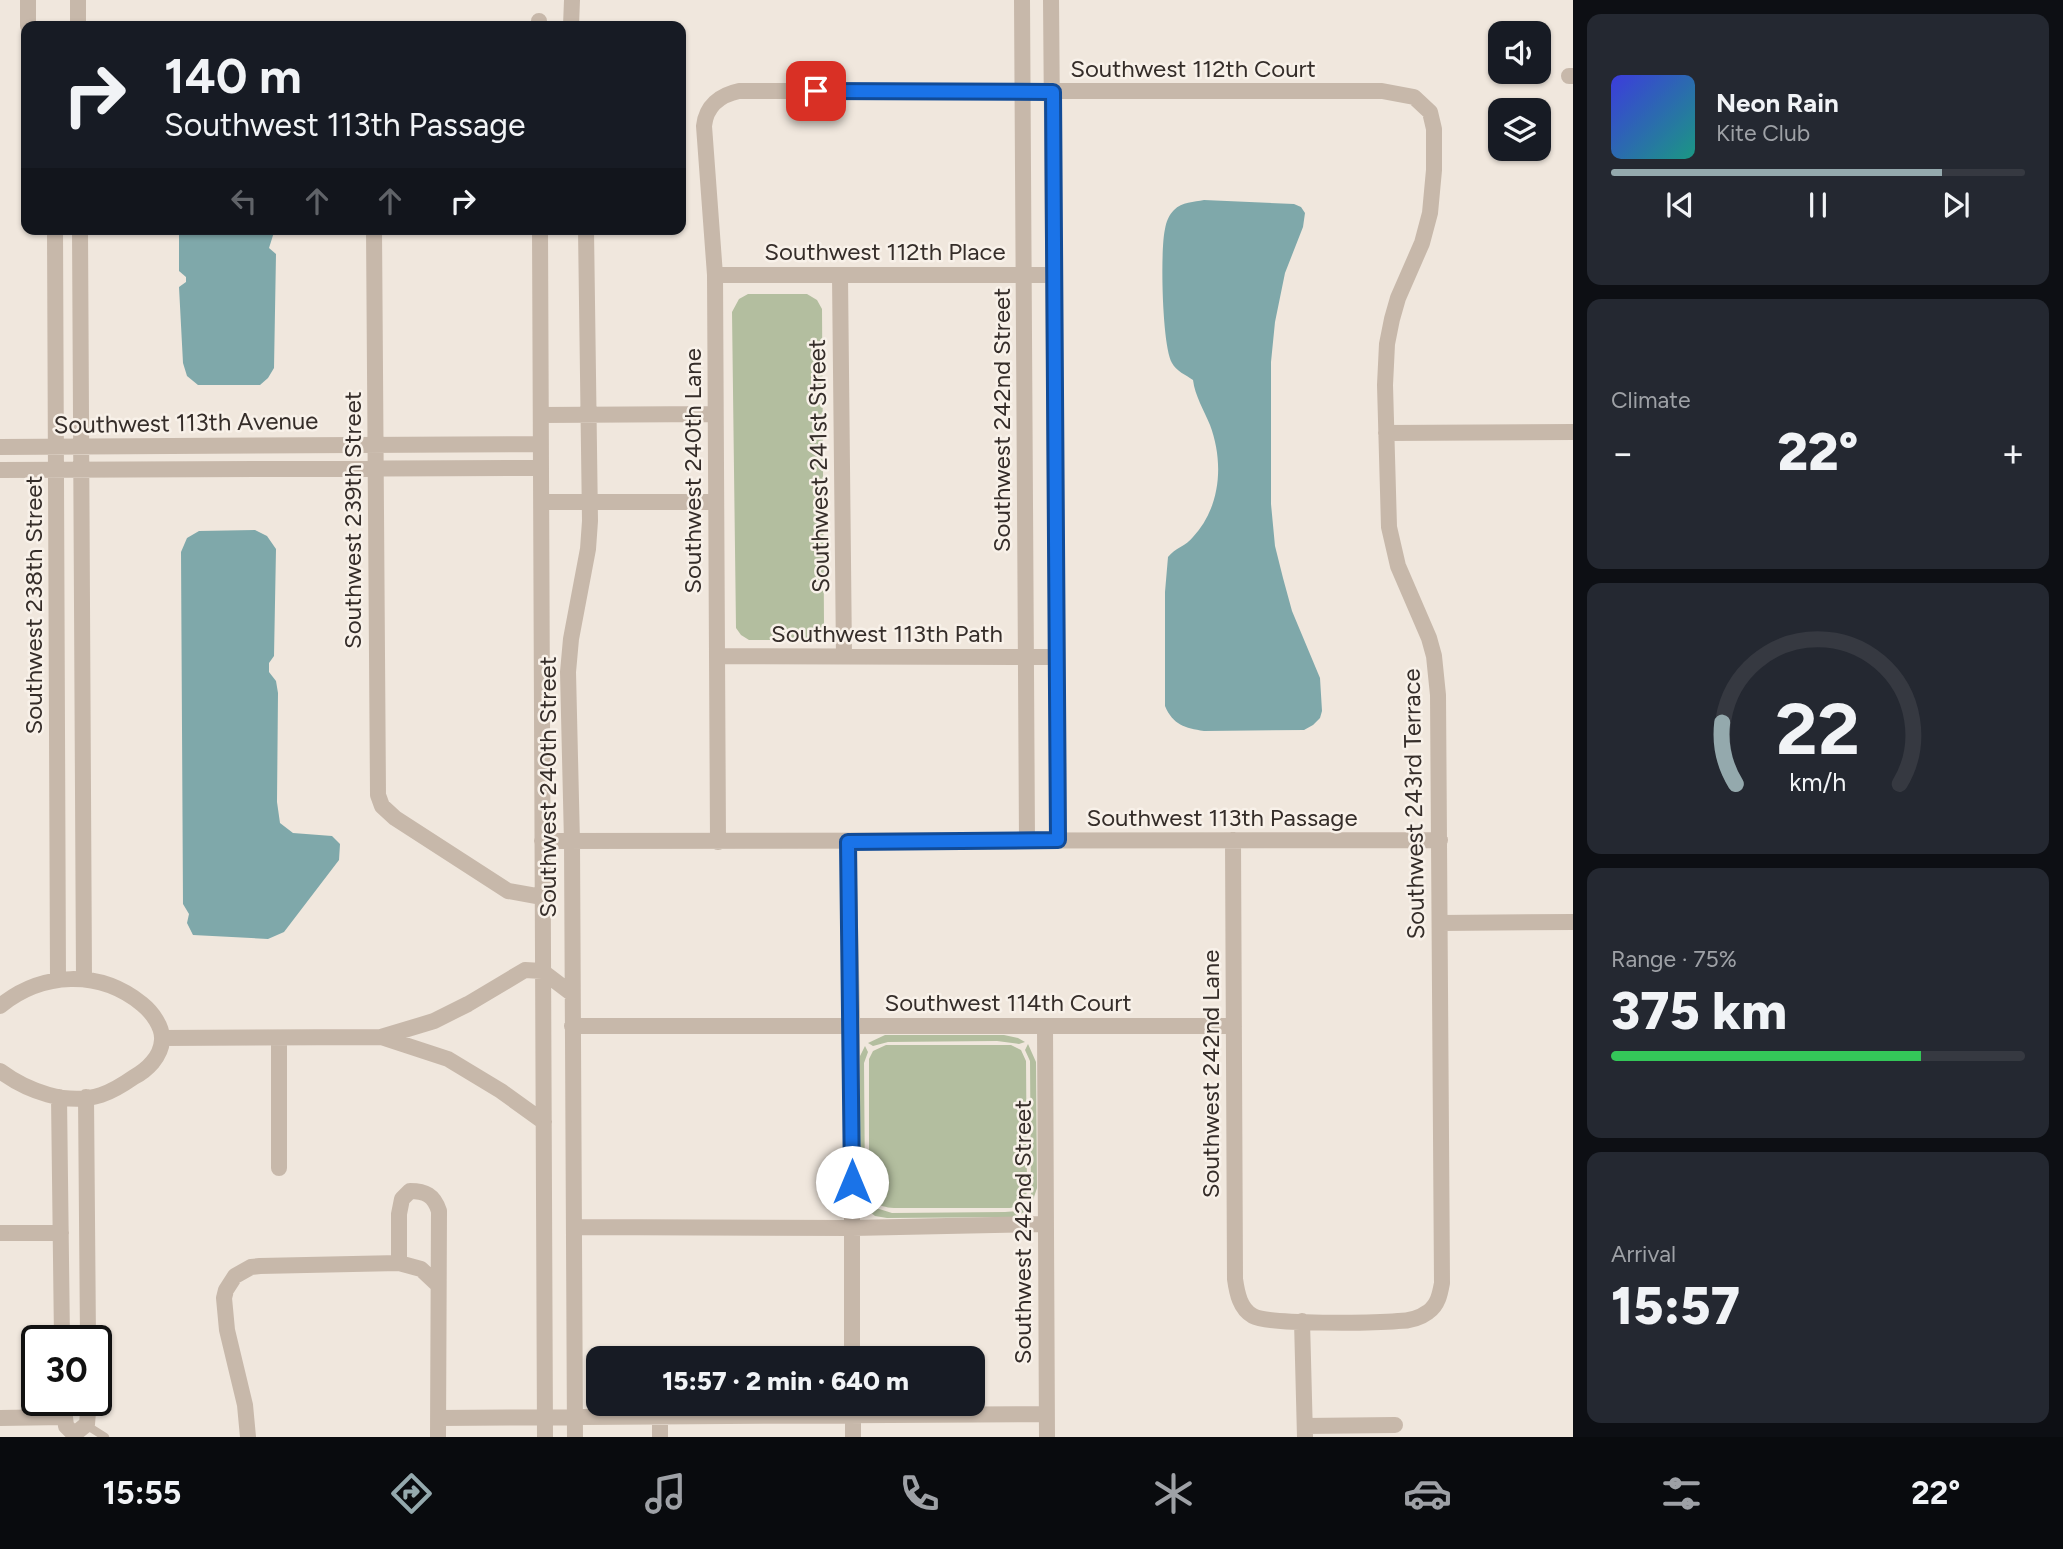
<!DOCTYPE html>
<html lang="en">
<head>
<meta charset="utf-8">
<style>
	:root { --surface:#171b24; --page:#242831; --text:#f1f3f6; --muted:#9ea1a6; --line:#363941; --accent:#94a9ad }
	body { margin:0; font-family:Figtree,sans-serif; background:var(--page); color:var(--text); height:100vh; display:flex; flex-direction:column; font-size:26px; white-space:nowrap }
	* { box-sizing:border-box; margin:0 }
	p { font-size:23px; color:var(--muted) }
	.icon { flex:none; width:38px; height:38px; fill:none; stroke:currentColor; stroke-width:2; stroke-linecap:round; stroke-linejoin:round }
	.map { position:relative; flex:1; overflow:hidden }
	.panel { display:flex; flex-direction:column; gap:14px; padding:14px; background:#0d0f14; width:490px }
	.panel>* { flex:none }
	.banner { position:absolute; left:21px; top:21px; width:665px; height:214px; border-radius:14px; box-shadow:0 2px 5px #0004; background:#171b24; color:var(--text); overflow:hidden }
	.fabs { position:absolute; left:1488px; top:21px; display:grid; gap:14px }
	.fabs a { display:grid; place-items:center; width:63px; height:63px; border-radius:14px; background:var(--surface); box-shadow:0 2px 5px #0004; font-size:35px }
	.speed { position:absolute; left:21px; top:1325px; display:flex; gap:14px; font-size:35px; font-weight:700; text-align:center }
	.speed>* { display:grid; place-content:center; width:91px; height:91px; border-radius:50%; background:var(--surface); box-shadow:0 2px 5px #0004; line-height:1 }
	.speed .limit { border:4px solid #111; border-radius:10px; background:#fff; color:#111 }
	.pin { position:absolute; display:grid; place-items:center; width:60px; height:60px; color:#fff; margin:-30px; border-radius:14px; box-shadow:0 4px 10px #0006 }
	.me { position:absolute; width:77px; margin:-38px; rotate:0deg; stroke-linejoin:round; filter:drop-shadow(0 0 5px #0008) }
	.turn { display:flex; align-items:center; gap:24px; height:147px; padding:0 28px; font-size:32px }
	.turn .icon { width:91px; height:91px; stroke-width:2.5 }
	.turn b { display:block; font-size:49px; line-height:60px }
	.lanes { display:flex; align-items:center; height:66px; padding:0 28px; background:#0003; justify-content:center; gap:35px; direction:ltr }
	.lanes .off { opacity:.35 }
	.big { font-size:52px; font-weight:800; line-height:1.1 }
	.panel .card { flex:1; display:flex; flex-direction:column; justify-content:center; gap:10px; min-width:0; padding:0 24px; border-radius:14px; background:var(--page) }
	.panel .dial { align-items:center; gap:0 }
	.dial svg { height:182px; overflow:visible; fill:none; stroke:var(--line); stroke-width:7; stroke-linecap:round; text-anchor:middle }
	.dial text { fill:var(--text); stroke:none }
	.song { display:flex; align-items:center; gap:21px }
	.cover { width:84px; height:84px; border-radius:10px; background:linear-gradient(135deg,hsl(240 70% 55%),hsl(170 70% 35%)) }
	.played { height:7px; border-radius:4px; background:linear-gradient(90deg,var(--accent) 80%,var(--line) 80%) }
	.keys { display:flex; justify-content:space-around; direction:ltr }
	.heat { display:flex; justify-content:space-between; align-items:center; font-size:38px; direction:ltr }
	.charge { height:10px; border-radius:5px; background:linear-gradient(90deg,#34c759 75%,var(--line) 0) }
	.trip { position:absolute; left:586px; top:1346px; width:399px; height:70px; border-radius:14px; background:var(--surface); box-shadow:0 2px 5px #0004; font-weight:800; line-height:70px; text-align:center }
	.dock { display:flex; height:112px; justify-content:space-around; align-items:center; background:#090b0e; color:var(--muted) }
	.dock .icon { width:49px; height:49px }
	.dock .current { color:var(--accent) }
	.dock b { font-size:32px; color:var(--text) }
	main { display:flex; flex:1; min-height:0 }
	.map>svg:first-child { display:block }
</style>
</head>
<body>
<main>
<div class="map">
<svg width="1573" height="1437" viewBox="0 0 1573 1437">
	<rect width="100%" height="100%" fill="#f0e7dd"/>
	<path fill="#b3be9f" d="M748,294H807L817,300L822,309L824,624L819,634L809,640H749L741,635L736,628L732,312L739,299Z
		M885,1035H1004L1018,1038L1025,1042L1019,1044L997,1041L888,1042L873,1046L868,1043Z
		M1028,1044L1036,1062L1037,1188L1031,1206L1028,1201L1031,1194L1030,1061L1025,1050Z
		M886,1045H1011L1021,1050L1026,1061L1027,1189C1027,1200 1020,1207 1010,1208H894C877,1207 870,1201 869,1184V1059L873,1051Z
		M865,1046L868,1052L864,1063L865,1190L870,1204L867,1209L860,1192V1056Z
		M1025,1207L1029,1209L1016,1217L887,1218L875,1216L870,1212L876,1208L892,1213L1005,1212L1018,1211Z"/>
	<path fill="#7fa8aa" d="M1204,200L1294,204L1301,207L1305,213L1303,227L1285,273L1275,322L1271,362V504L1275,546L1283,578L1292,611L1320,678L1322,711L1320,718L1313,725L1304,730L1204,731C1185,728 1173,725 1165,706V592L1168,557C1175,548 1186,546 1193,537C1221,507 1224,462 1210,425C1204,410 1195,396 1193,380C1186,375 1176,371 1172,363C1162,346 1160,250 1165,229C1166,222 1169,215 1174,210C1182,202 1194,202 1204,200Z
		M179,229H275L269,248L276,254L274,368L268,378L260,385H198L187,376L183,363L179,287L186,282V277L179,271Z
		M255,530L267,536L276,549L274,656L269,663V672L276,681L278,693L277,802L280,823L293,833L332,836L340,844L339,860L284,932L268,939L193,935L187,923L189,914L183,904L181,552L187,538L199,531Z"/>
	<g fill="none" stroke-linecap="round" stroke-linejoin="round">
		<path stroke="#c7b8aa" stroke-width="8" d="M86,1425L105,1437"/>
		<path stroke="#c7b8aa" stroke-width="16" d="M28,0V26
			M78,0V26
			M1022,0L1027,840
			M1051,0L1058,840
			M539,21V26
			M571,26L572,0
			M1569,76H1573
			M55,229L58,980
			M80,229L84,979
			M374,229L378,795L382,806L395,818L508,891L542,897
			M540,229L545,1437
			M715,275H1055
			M840,276L844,656
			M541,415L715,414
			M1386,433L1573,432
			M0,447L541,444
			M0,470L541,468
			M542,502H716
			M717,656L1057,657
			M542,841L1440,840
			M718,842L715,275L704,126C706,106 720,95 739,91H1382L1414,97L1430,112L1434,129V170L1430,213L1422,243L1398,298L1392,319L1387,344L1385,385L1389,527L1398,566L1429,638L1434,656L1438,695L1442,1283C1440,1294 1438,1305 1428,1312C1420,1318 1408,1321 1398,1321C1375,1323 1269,1325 1253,1316C1240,1309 1237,1293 1235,1279L1233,840
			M848,842L852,1012V1358
			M1440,923L1573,922
			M0,1006C42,972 99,969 142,1004C152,1012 163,1027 162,1040C161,1057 147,1070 134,1077C124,1084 113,1091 101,1095C67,1106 27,1091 0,1071
			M572,1026H1234
			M1045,1026L1047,1437
			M381,1037L434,1021L468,1004L525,970L542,971L571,993
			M162,1038L381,1037L448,1059L501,1091L544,1122
			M279,1038V1168
			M59,1097L62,1340
			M86,1097L88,1340
			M575,1227L852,1228L1046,1224
			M0,1233H61
			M399,1263V1214L402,1199L410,1191C425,1191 434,1195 439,1211L438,1437
			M1302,1321L1305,1437
			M63,1400L66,1426L71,1431L77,1432L87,1424L89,1400
			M853,1404V1437
			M0,1418L64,1417
			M438,1418L1046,1414
			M660,1418V1437
			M1305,1426L1395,1425
			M248,1437L245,1405L227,1330L224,1298L226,1290L235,1276L251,1267L260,1266L399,1263L421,1269L438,1285
			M575,1437L572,842L568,672L571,639L588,549L590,521L586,229"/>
	</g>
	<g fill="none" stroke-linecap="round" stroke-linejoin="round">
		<defs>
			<path id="route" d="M816,91L1053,92L1058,840L848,842L852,1182"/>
		</defs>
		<use href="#route" stroke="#114b97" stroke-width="18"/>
		<use href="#route" stroke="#1a73e8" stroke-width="12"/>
	</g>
	<g text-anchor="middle" stroke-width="5" stroke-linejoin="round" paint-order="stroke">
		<g font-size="24" fill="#352d29" stroke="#f8f1e9">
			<text x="1193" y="77">Southwest 112th Court</text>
			<text x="885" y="260">Southwest 112th Place</text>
			<text transform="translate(1002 420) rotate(-90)" y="8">Southwest 242nd Street</text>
			<text transform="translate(186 423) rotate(-1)" y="8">Southwest 113th Avenue</text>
			<text transform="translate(819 466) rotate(-91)" y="8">Southwest 241st Street</text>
			<text transform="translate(693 471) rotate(-90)" y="8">Southwest 240th Lane</text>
			<text transform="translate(353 520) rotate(-90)" y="8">Southwest 239th Street</text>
			<text transform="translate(34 605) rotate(-90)" y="8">Southwest 238th Street</text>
			<text x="887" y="642">Southwest 113th Path</text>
			<text transform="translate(548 787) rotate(-90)" y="8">Southwest 240th Street</text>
			<text transform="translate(1414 804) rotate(-91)" y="8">Southwest 243rd Terrace</text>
			<text x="1222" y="826">Southwest 113th Passage</text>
			<text x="1008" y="1011">Southwest 114th Court</text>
			<text transform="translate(1211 1074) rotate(-90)" y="8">Southwest 242nd Lane</text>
			<text transform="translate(1023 1232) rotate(-90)" y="8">Southwest 242nd Street</text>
		</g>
	</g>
</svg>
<div class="fabs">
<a><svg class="icon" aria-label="sound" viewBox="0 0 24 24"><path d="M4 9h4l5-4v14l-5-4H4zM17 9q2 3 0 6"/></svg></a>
<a><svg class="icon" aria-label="layers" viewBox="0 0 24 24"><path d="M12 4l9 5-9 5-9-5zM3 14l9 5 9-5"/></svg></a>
</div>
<div class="speed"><div class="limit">30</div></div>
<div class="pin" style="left:816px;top:91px;background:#d93025"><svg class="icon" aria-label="arrive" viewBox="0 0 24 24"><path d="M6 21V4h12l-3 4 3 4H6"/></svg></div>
<svg class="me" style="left:852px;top:1182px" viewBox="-20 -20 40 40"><circle r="19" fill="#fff"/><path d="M0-13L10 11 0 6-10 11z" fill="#1a73e8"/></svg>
<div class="trip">15:57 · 2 min · 640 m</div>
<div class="banner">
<div class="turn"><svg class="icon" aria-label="right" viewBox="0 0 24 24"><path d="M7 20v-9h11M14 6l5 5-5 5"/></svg><div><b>140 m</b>Southwest 113th Passage</div></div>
<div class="lanes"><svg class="icon off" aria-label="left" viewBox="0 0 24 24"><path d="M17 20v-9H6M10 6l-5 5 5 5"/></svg><svg class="icon off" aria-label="ahead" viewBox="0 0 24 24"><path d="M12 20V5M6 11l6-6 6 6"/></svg><svg class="icon off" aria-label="ahead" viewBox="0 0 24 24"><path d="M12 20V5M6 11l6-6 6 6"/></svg><svg class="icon" aria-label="right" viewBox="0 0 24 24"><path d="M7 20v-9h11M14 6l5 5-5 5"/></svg></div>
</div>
</div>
<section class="panel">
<div class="card">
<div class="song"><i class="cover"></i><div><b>Neon Rain</b><p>Kite Club</p></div></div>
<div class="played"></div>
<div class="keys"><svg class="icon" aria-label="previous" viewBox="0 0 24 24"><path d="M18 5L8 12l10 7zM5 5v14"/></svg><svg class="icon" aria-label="pause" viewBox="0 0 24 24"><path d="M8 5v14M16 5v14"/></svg><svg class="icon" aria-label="next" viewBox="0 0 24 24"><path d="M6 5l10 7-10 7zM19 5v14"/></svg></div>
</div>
<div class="card"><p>Climate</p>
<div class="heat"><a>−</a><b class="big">22°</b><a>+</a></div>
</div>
<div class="card dial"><svg viewBox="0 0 100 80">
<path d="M14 69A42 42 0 1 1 86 69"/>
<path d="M14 69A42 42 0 0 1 8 42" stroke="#94a9ad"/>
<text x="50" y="56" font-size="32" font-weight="700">22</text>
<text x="50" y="72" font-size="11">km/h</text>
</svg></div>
<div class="card"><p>Range · 75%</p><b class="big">375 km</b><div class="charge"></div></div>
<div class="card"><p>Arrival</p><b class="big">15:57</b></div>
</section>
</main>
<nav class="dock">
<b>15:55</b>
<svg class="icon current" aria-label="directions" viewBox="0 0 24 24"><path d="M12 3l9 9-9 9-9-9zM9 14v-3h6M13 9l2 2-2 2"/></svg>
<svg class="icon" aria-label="music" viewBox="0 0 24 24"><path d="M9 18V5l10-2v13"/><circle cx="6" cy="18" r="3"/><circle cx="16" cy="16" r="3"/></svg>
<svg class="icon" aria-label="phone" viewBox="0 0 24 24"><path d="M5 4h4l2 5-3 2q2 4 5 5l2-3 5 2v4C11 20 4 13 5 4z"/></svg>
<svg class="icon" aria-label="climate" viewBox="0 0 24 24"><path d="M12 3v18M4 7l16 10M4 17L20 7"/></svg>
<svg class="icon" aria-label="car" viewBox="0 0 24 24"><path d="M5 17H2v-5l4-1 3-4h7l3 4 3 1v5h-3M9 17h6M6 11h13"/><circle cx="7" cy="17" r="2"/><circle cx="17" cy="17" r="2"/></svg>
<svg class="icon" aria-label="filters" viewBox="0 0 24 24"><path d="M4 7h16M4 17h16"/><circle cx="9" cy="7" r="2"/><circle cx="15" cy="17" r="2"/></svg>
<b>22°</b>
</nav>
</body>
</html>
